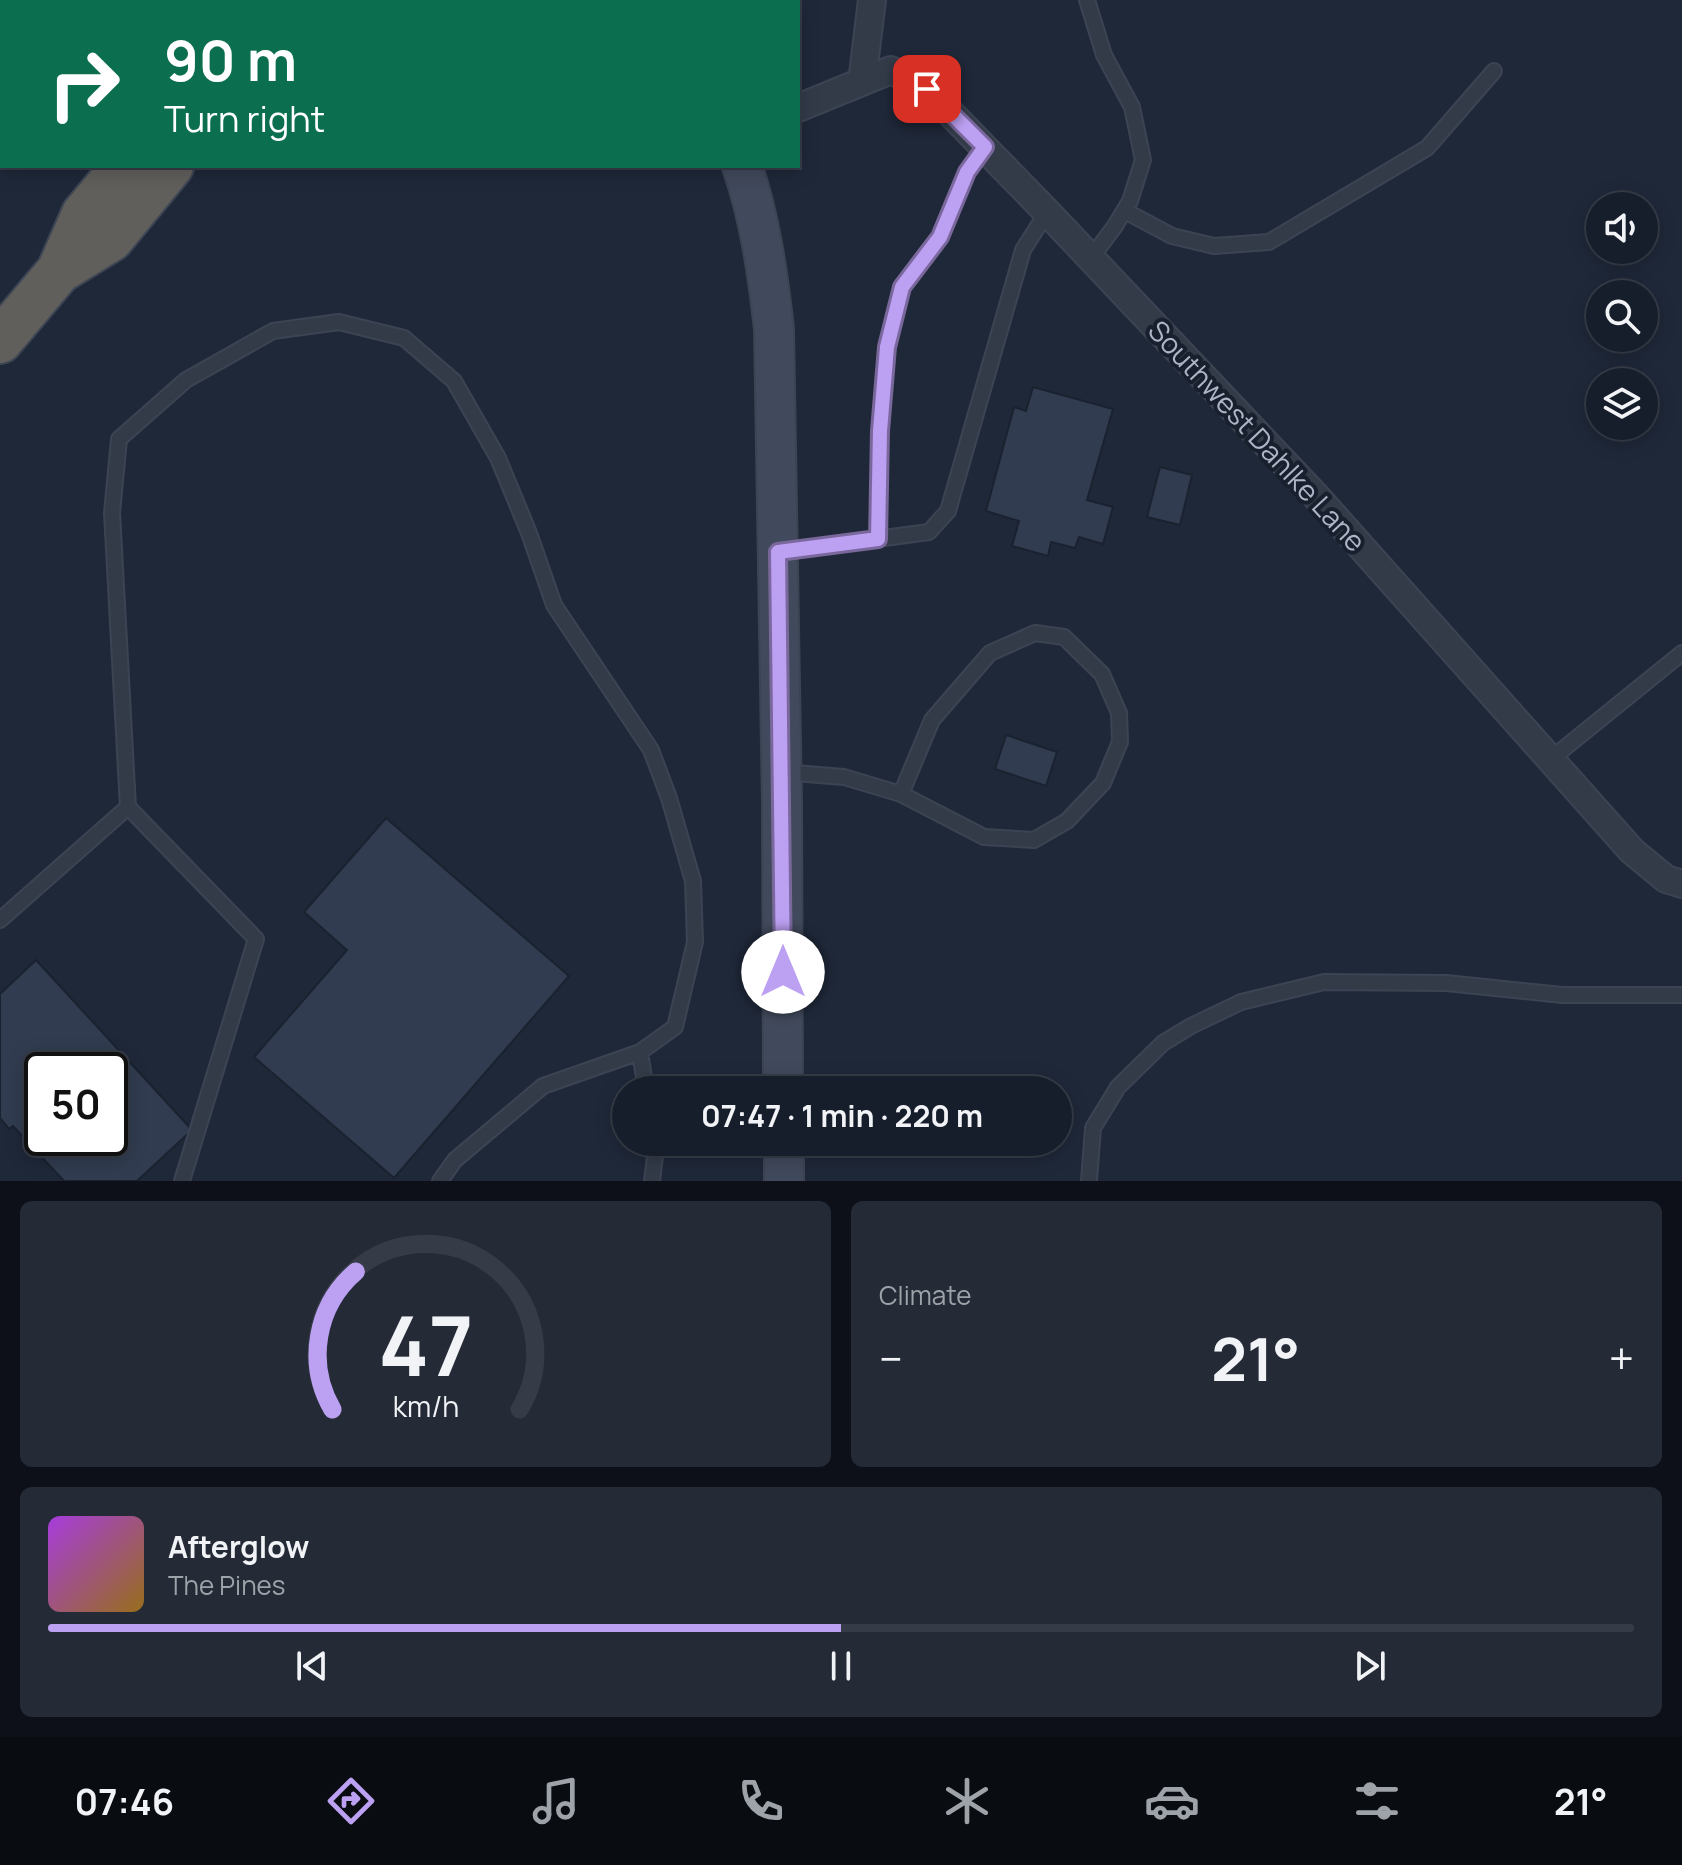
<!DOCTYPE html>
<html lang="en">
<head>
<meta charset="utf-8">
<style>
	:root { --surface:#171e2b; --page:#242b37; --text:#f1f3f6; --muted:#9ea2a9; --line:#363c47; --accent:#bca0f2 }
	body { margin:0; font-family:Manrope,sans-serif; background:var(--page); color:var(--text); height:100vh; display:flex; flex-direction:column; font-size:30px; white-space:nowrap }
	* { box-sizing:border-box; margin:0 }
	p { font-size:26px; color:var(--muted) }
	.icon { flex:none; width:44px; height:44px; fill:none; stroke:currentColor; stroke-width:2; stroke-linecap:round; stroke-linejoin:round }
	.map { position:relative; height:1181px; overflow:hidden }
	.panel { display:flex; flex-direction:column; gap:20px; padding:20px; background:#0d1018; flex:1 }
	.panel>* { flex:none }
	.hud { position:absolute; left:0px; top:0px; width:800px; height:168px; box-shadow:0 4px 20px #0003,0 0 0 2px var(--line); background:#0b6e4f; color:#fff; overflow:hidden }
	.fabs { position:absolute; left:1586px; top:192px; display:grid; gap:16px }
	.fabs a { display:grid; place-items:center; width:72px; height:72px; border-radius:50%; background:var(--surface); box-shadow:0 4px 20px #0003,0 0 0 2px var(--line); font-size:40px }
	.speed { position:absolute; left:24px; top:1052px; display:flex; gap:16px; font-size:40px; font-weight:700; text-align:center }
	.speed>* { display:grid; place-content:center; width:104px; height:104px; border-radius:50%; background:var(--surface); box-shadow:0 4px 20px #0003,0 0 0 2px var(--line); line-height:1 }
	.speed .limit { border:4px solid #111; border-radius:12px; background:#fff; color:#111 }
	.pin { position:absolute; display:grid; place-items:center; width:68px; height:68px; color:#fff; margin:-34px; border-radius:16px; box-shadow:0 4px 12px #0006 }
	.me { position:absolute; width:88px; margin:-44px; rotate:0deg; stroke-linejoin:round; filter:drop-shadow(0 0 6px #0008) }
	.turn { display:flex; align-items:center; gap:28px; height:168px; padding:0 32px; font-size:36px }
	.turn .icon { width:104px; height:104px; stroke-width:2.5 }
	.turn b { display:block; font-size:56px; line-height:68px }
	.big { font-size:60px; font-weight:700; line-height:1.1 }
	.panel .card { flex:1; display:flex; flex-direction:column; justify-content:center; gap:12px; min-width:0; padding:0 28px; border-radius:12px; background:var(--page) }
	.panel .dial { align-items:center; gap:0 }
	.dial svg { height:208px; overflow:visible; fill:none; stroke:var(--line); stroke-width:7; stroke-linecap:round; text-anchor:middle }
	.dial text { fill:var(--text); stroke:none }
	.song { display:flex; align-items:center; gap:24px }
	.cover { width:96px; height:96px; border-radius:12px; background:linear-gradient(135deg,hsl(280 70% 55%),hsl(40 70% 35%)) }
	.played { height:8px; border-radius:4px; background:linear-gradient(90deg,var(--accent) 50%,var(--line) 50%) }
	.keys { display:flex; justify-content:space-around; direction:ltr }
	.heat { display:flex; justify-content:space-between; align-items:center; font-size:44px; direction:ltr }
	.panel .tiles { flex:1; display:grid; gap:20px; grid-template-columns:1fr 1fr }
	.card:last-child { grid-column:span 2 }
	.trip { position:absolute; left:612px; top:1076px; width:460px; height:80px; border-radius:40px; background:var(--surface); box-shadow:0 4px 20px #0003,0 0 0 2px var(--line); font-weight:700; line-height:80px; text-align:center }
	.dock { display:flex; height:128px; justify-content:space-around; align-items:center; background:#090c11; color:var(--muted) }
	.dock .icon { width:56px; height:56px }
	.dock .selected { color:var(--accent) }
	.dock b { font-size:36px; color:var(--text) }
	.map>svg:first-child { display:block }
</style>
</head>
<body>
<div class="map">
<svg width="1682" height="1181" viewBox="0 0 1682 1181">
	<rect width="100%" height="100%" fill="#1f2839"/>
	<path fill="#313c50" stroke="#1a2230" stroke-width="2" fill-rule="evenodd" d="M1033,387L1113,409L1087,500L1113,507L1103,544L1079,537L1075,548L1051,542L1048,556L1012,546L1019,521L986,511L1014,407L1026,411Z
		M1160,467L1192,475L1180,525L1147,517Z
		M1006,735L1057,752L1046,786L995,769Z
		M386,818L569,976L394,1178L254,1057L347,950L304,912Z
		M36,960L192,1130L137,1181H64L13,1126L9,1129L0,1118V994ZM42,1070H110V1138H42Z"/>
	<g fill="none" stroke-linecap="round" stroke-linejoin="round">
		<defs>
			<path id="service" d="M85,0L87,2
				M1087,0L1104,55L1132,107L1143,160L1130,201L1115,226L1091,258
				M22,2L23,0
				M0,37L2,34
				M1125,211L1172,236L1214,246L1269,242L1427,148L1494,71
				M878,539L880,431L887,347L902,287L940,237L967,172L985,147
				M779,552L929,532L948,511L1023,250L1047,212
				M1551,759L1682,653
				M782,772L844,777L901,794L984,837L1034,840L1067,821L1103,783L1120,742L1119,713L1102,674L1064,637L1035,633L990,653L932,720L901,794
				M128,807L112,513L119,439L186,380L273,331L339,322L404,338L454,381L498,458L529,533L554,605L651,750L669,798L693,881L695,942L675,1027L640,1052L543,1086L455,1160L440,1181
				M0,920L128,807L256,939L182,1181
				M640,1052L646,1090
				M652,1181L656,1148L655,1142
				M1089,1181L1093,1128L1118,1087L1163,1043L1191,1026L1241,1002L1324,982L1446,983L1562,995H1682"/>
			<path id="minor" d="M862,82L872,0
				M798,108L891,70L927,89L1047,212L1315,495L1632,851L1666,879L1682,884"/>
			<path id="secondary" d="M661,0L663,2
				M742,166C760,218 768,275 774,329L782,804L783,1090
				M784,1142V1181"/>
			<path id="trunk" d="M262,2L263,0
				M308,2L310,0
				M59,271L111,239L171,166
				M0,341L59,271L84,214L124,166"/>
		</defs>
		<use href="#service" stroke="#3c4453" stroke-width="18"/>
		<use href="#minor" stroke="#3c4453" stroke-width="30"/>
		<use href="#secondary" stroke="#3c4453" stroke-width="42"/>
		<use href="#trunk" stroke="#3d4554" stroke-width="48"/>
		<use href="#service" stroke="#333b49" stroke-width="14"/>
		<use href="#minor" stroke="#333b49" stroke-width="26"/>
		<use href="#secondary" stroke="#41495c" stroke-width="38"/>
		<use href="#trunk" stroke="#605f5c" stroke-width="44"/>
	</g>
	<g fill="none" stroke-linecap="round" stroke-linejoin="round">
		<defs>
			<path id="route" d="M783,972L778,552L878,539L880,431L887,347L902,287L940,237L967,172L985,147L927,89"/>
		</defs>
		<use href="#route" stroke="#7a689d" stroke-width="20"/>
		<use href="#route" stroke="#bca0f2" stroke-width="14"/>
	</g>
	<g text-anchor="middle" stroke-width="8" stroke-linejoin="round" paint-order="stroke">
		<g font-size="28" fill="#adb5c6" stroke="#18202e">
			<text transform="translate(1257 436) rotate(47)" y="10">Southwest Dahlke Lane</text>
		</g>
	</g>
</svg>
<div class="fabs">
<a><svg class="icon" aria-label="sound" viewBox="0 0 24 24"><path d="M4 9h4l5-4v14l-5-4H4zM17 9q2 3 0 6"/></svg></a>
<a><svg class="icon" aria-label="search" viewBox="0 0 24 24"><circle cx="10" cy="10" r="6"/><path d="M15 15l6 6"/></svg></a>
<a><svg class="icon" aria-label="layers" viewBox="0 0 24 24"><path d="M12 4l9 5-9 5-9-5zM3 14l9 5 9-5"/></svg></a>
</div>
<div class="speed"><div class="limit">50</div></div>
<div class="pin" style="left:927px;top:89px;background:#d93025"><svg class="icon" aria-label="arrive" viewBox="0 0 24 24"><path d="M6 21V4h12l-3 4 3 4H6"/></svg></div>
<svg class="me" style="left:783px;top:972px" viewBox="-20 -20 40 40"><circle r="19" fill="#fff"/><path d="M0-13L10 11 0 6-10 11z" fill="#bca0f2"/></svg>
<div class="trip">07:47 · 1 min · 220 m</div>
<div class="hud">
<div class="turn"><svg class="icon" aria-label="right" viewBox="0 0 24 24"><path d="M7 20v-9h11M14 6l5 5-5 5"/></svg><div><b>90 m</b>Turn right</div></div>
</div>
</div>
<section class="panel">
<div class="tiles">
<div class="card dial"><svg viewBox="0 0 100 80">
<path d="M14 69A42 42 0 1 1 86 69"/>
<path d="M14 69A42 42 0 0 1 23 16" stroke="#bca0f2"/>
<text x="50" y="56" font-size="32" font-weight="700">47</text>
<text x="50" y="72" font-size="11">km/h</text>
</svg></div>
<div class="card"><p>Climate</p>
<div class="heat"><a>−</a><b class="big">21°</b><a>+</a></div>
</div>
<div class="card">
<div class="song"><i class="cover"></i><div><b>Afterglow</b><p>The Pines</p></div></div>
<div class="played"></div>
<div class="keys"><svg class="icon" aria-label="previous" viewBox="0 0 24 24"><path d="M18 5L8 12l10 7zM5 5v14"/></svg><svg class="icon" aria-label="pause" viewBox="0 0 24 24"><path d="M8 5v14M16 5v14"/></svg><svg class="icon" aria-label="next" viewBox="0 0 24 24"><path d="M6 5l10 7-10 7zM19 5v14"/></svg></div>
</div>
</div>
</section>
<nav class="dock">
<b>07:46</b>
<svg class="icon selected" aria-label="directions" viewBox="0 0 24 24"><path d="M12 3l9 9-9 9-9-9zM9 14v-3h6M13 9l2 2-2 2"/></svg>
<svg class="icon" aria-label="music" viewBox="0 0 24 24"><path d="M9 18V5l10-2v13"/><circle cx="6" cy="18" r="3"/><circle cx="16" cy="16" r="3"/></svg>
<svg class="icon" aria-label="phone" viewBox="0 0 24 24"><path d="M5 4h4l2 5-3 2q2 4 5 5l2-3 5 2v4C11 20 4 13 5 4z"/></svg>
<svg class="icon" aria-label="climate" viewBox="0 0 24 24"><path d="M12 3v18M4 7l16 10M4 17L20 7"/></svg>
<svg class="icon" aria-label="car" viewBox="0 0 24 24"><path d="M5 17H2v-5l4-1 3-4h7l3 4 3 1v5h-3M9 17h6M6 11h13"/><circle cx="7" cy="17" r="2"/><circle cx="17" cy="17" r="2"/></svg>
<svg class="icon" aria-label="filters" viewBox="0 0 24 24"><path d="M4 7h16M4 17h16"/><circle cx="9" cy="7" r="2"/><circle cx="15" cy="17" r="2"/></svg>
<b>21°</b>
</nav>
</body>
</html>
